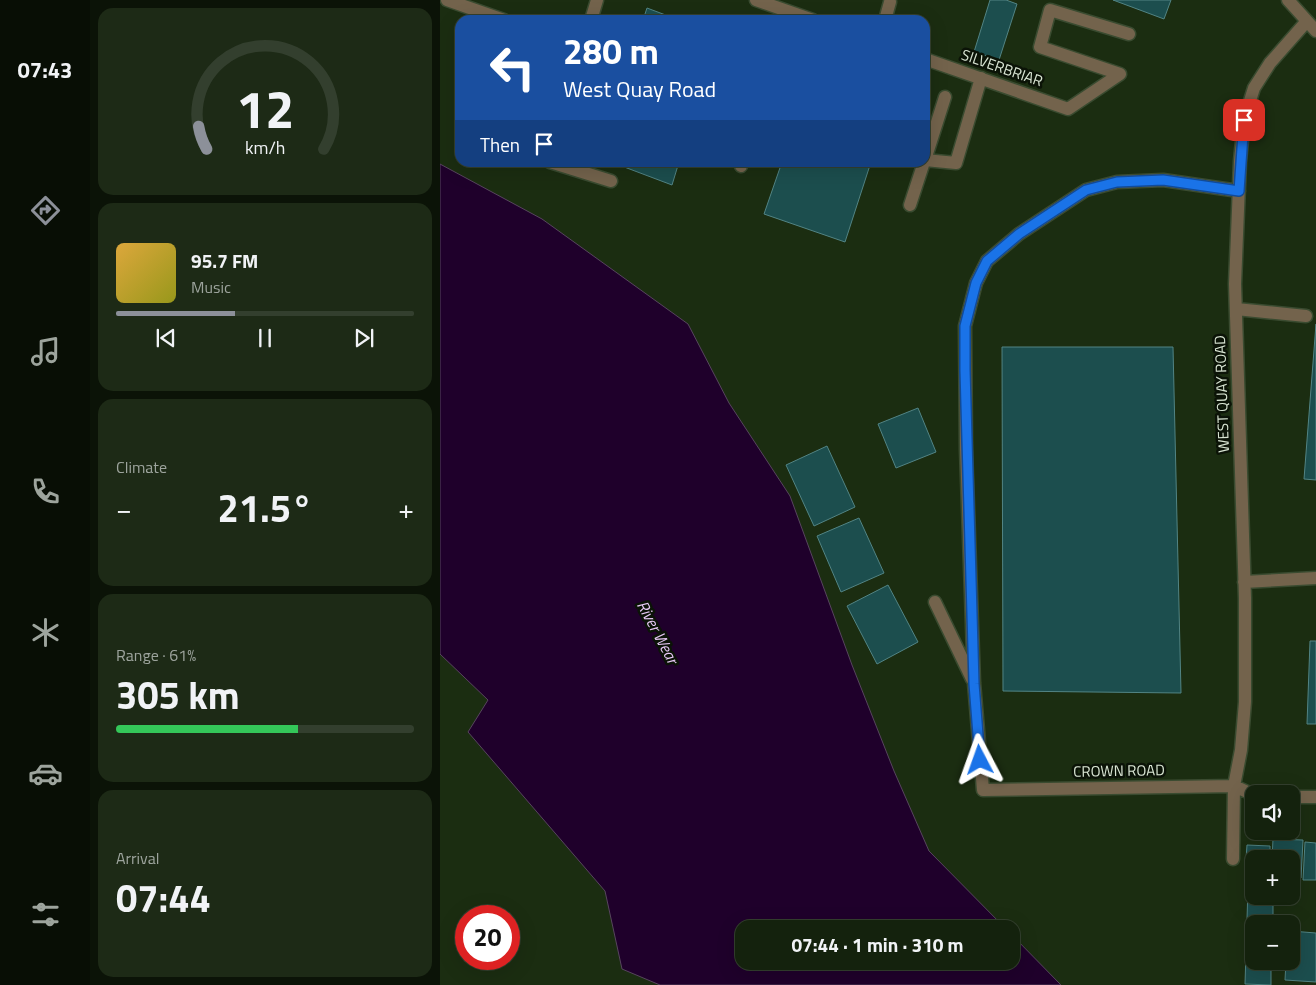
<!DOCTYPE html>
<html lang="en">
<head>
<meta charset="utf-8">
<style>
	:root { --surface:#14220d; --page:#1d2a16; --text:#f1f3f6; --muted:#9da49d; --line:#333f2e; --accent:#8c9099 }
	body { margin:0; font-family:"Titillium Web",sans-serif; background:var(--page); color:var(--text); height:100vh; display:flex; flex-direction:column; font-size:19px; white-space:nowrap }
	* { box-sizing:border-box; margin:0 }
	p { font-size:16px; color:var(--muted) }
	.icon { flex:none; width:28px; height:28px; fill:none; stroke:currentColor; stroke-width:2; stroke-linecap:round; stroke-linejoin:round }
	.map { position:relative; flex:1; overflow:hidden }
	.sheet { display:flex; flex-direction:column; gap:8px; padding:8px; background:#0b1307; width:350px }
	.sheet>* { flex:none }
	.top-card { position:absolute; left:15px; top:15px; width:475px; height:152px; border-radius:15px; box-shadow:0 5px 20px #0002,0 0 0 1px var(--line); background:#1a4fa0; color:#fff; overflow:hidden }
	.controls { position:absolute; left:805px; top:785px; display:grid; gap:10px }
	.controls a { display:grid; place-items:center; width:55px; height:55px; border-radius:10px; background:var(--surface); box-shadow:0 5px 20px #0002,0 0 0 1px var(--line); font-size:25px }
	.speed { position:absolute; left:15px; top:905px; display:flex; gap:10px; font-size:25px; font-weight:700; text-align:center }
	.speed>* { display:grid; place-content:center; width:65px; height:65px; border-radius:50%; background:var(--surface); box-shadow:0 5px 20px #0002,0 0 0 1px var(--line); line-height:1 }
	.speed .limit { border:8px solid #d22; background:#fff; color:#111 }
	.pin { position:absolute; display:grid; place-items:center; width:42px; height:42px; color:#fff; margin:-21px; border-radius:10px; box-shadow:0 2px 8px #0006 }
	.me { position:absolute; width:55px; margin:-28px; rotate:356deg; stroke-linejoin:round; filter:drop-shadow(0 0 4px #0008) }
	.turn { display:flex; align-items:center; gap:18px; height:105px; padding:0 25px; font-size:22px }
	.turn .icon { width:65px; height:65px; stroke-width:2.5 }
	.turn b { display:block; font-size:35px; line-height:42px }
	.then { display:flex; align-items:center; height:48px; padding:0 25px; background:#0003; gap:10px; font-size:19px }
	.big { font-size:38px; font-weight:700; line-height:1.1 }
	.sheet .widget { flex:1; display:flex; flex-direction:column; justify-content:center; gap:8px; min-width:0; padding:0 18px; border-radius:15px; background:var(--page) }
	.sheet .dial { align-items:center; gap:0 }
	.dial svg { height:130px; overflow:visible; fill:none; stroke:var(--line); stroke-width:7; stroke-linecap:round; text-anchor:middle }
	.dial text { fill:var(--text); stroke:none }
	.song { display:flex; align-items:center; gap:15px }
	.cover { width:60px; height:60px; border-radius:8px; background:linear-gradient(135deg,hsl(40 70% 55%),hsl(60 70% 35%)) }
	.played { height:5px; border-radius:2px; background:linear-gradient(90deg,var(--accent) 40%,var(--line) 40%) }
	.keys { display:flex; justify-content:space-around; direction:ltr }
	.heat { display:flex; justify-content:space-between; align-items:center; font-size:28px; direction:ltr }
	.charge { height:8px; border-radius:4px; background:linear-gradient(90deg,#34c759 61%,var(--line) 0) }
	.trip { position:absolute; left:295px; top:920px; width:285px; height:50px; border-radius:15px; background:var(--surface); box-shadow:0 5px 20px #0002,0 0 0 1px var(--line); font-weight:700; line-height:50px; text-align:center }
	main { display:flex; flex:1; min-height:0 }
	.tab-bar { display:flex; flex-direction:column; width:90px; justify-content:space-around; align-items:center; background:#080e05; color:var(--muted) }
	.tab-bar .icon { width:35px; height:35px }
	.tab-bar .on { color:var(--accent) }
	.tab-bar b { font-size:22px; color:var(--text) }
	.map>svg:first-child { display:block }
</style>
</head>
<body>
<main>
<nav class="tab-bar">
<b>07:43</b>
<svg class="icon on" aria-label="directions" viewBox="0 0 24 24"><path d="M12 3l9 9-9 9-9-9zM9 14v-3h6M13 9l2 2-2 2"/></svg>
<svg class="icon" aria-label="music" viewBox="0 0 24 24"><path d="M9 18V5l10-2v13"/><circle cx="6" cy="18" r="3"/><circle cx="16" cy="16" r="3"/></svg>
<svg class="icon" aria-label="phone" viewBox="0 0 24 24"><path d="M5 4h4l2 5-3 2q2 4 5 5l2-3 5 2v4C11 20 4 13 5 4z"/></svg>
<svg class="icon" aria-label="climate" viewBox="0 0 24 24"><path d="M12 3v18M4 7l16 10M4 17L20 7"/></svg>
<svg class="icon" aria-label="car" viewBox="0 0 24 24"><path d="M5 17H2v-5l4-1 3-4h7l3 4 3 1v5h-3M9 17h6M6 11h13"/><circle cx="7" cy="17" r="2"/><circle cx="17" cy="17" r="2"/></svg>
<svg class="icon" aria-label="filters" viewBox="0 0 24 24"><path d="M4 7h16M4 17h16"/><circle cx="9" cy="7" r="2"/><circle cx="15" cy="17" r="2"/></svg>
</nav>
<section class="sheet">
<div class="widget dial"><svg viewBox="0 0 100 80">
<path d="M14 69A42 42 0 1 1 86 69"/>
<path d="M14 69A42 42 0 0 1 9 55" stroke="#8c9099"/>
<text x="50" y="56" font-size="32" font-weight="700">12</text>
<text x="50" y="72" font-size="11">km/h</text>
</svg></div>
<div class="widget">
<div class="song"><i class="cover"></i><div><b>95.7 FM</b><p>Music</p></div></div>
<div class="played"></div>
<div class="keys"><svg class="icon" aria-label="previous" viewBox="0 0 24 24"><path d="M18 5L8 12l10 7zM5 5v14"/></svg><svg class="icon" aria-label="pause" viewBox="0 0 24 24"><path d="M8 5v14M16 5v14"/></svg><svg class="icon" aria-label="next" viewBox="0 0 24 24"><path d="M6 5l10 7-10 7zM19 5v14"/></svg></div>
</div>
<div class="widget"><p>Climate</p>
<div class="heat"><a>−</a><b class="big">21.5°</b><a>+</a></div>
</div>
<div class="widget"><p>Range · 61%</p><b class="big">305 km</b><div class="charge"></div></div>
<div class="widget"><p>Arrival</p><b class="big">07:44</b></div>
</section>
<div class="map">
<svg width="876" height="985" viewBox="0 0 876 985">
	<rect width="100%" height="100%" fill="#1b2d11"/>
	<path fill="#1f002b" stroke="#57455e" d="M0,164L102,219L248,324L289,403L350,496L412,665L454,771L489,851L566,929H304V961H571V934L621,985H220L182,969L165,891L28,732L48,700L0,654Z"/>
	<path fill="#1c4e4e" stroke="#528484" d="M550,0H566L577,4L559,60L534,52Z
		M673,0H731L724,19Z
		M207,8L239,20H203Z
		M171,162H239L232,185Z
		M342,162H431L405,242L324,214Z
		M876,324V480L864,479Z
		M562,347H733L741,693L563,691Z
		M478,408L496,452L456,468L438,424Z
		M387,446L415,507L374,526L346,465Z
		M419,518L444,573L401,592L377,536Z
		M448,585L478,642L437,664L407,606Z
		M870,641H876V724H867Z
		M833,839L863,840L861,878H851V859H832Z
		M865,842L876,843V880H863Z
		M807,845L830,846V859H806Z
		M808,887H814V896H833V924H814V961H831V985L805,984Z
		M851,931L876,933V982L845,980L846,961H851Z"/>
	<g fill="none" stroke-linecap="round" stroke-linejoin="round">
		<defs>
			<path id="minor" d="M7,0L64,20
				M316,0L373,20
				M848,0L876,31
				M151,20L157,0
				M445,20L450,2
				M485,59L628,109L680,74L600,47L610,10L689,34
				M505,97L485,160L516,163L541,78
				M110,162L171,181
				M301,166L302,162
				M799,191L723,180L677,182L646,190L579,234L547,261L536,283L525,326L526,449L534,683L543,790L794,786L814,795
				M470,205L484,162
				M796,309L866,316
				M804,582L876,578
				M495,602L532,679
				M851,797H876
				M793,859L794,786L801,750L805,702V598L795,284L800,161L804,120L814,88L830,63L867,21"/>
		</defs>
		<use href="#minor" stroke="#3a4b30" stroke-width="15"/>
		<use href="#minor" stroke="#73634c" stroke-width="12"/>
	</g>
	<g fill="none" stroke-linecap="round" stroke-linejoin="round">
		<defs>
			<path id="route" d="M540,760L534,684L525,370V326L536,283L547,261L579,234L646,190L677,182L723,180L799,191L804,120"/>
		</defs>
		<use href="#route" stroke="#114b97" stroke-width="12"/>
		<use href="#route" stroke="#1a73e8" stroke-width="9"/>
	</g>
	<g text-anchor="middle" stroke-width="5" stroke-linejoin="round" paint-order="stroke">
		<g font-size="15" fill="#dae6d4" stroke="#0b1307">
			<text transform="translate(562 68) rotate(19)" y="5">SILVERBRIAR</text>
			<text transform="translate(782 394) rotate(-92)" y="5">WEST QUAY ROAD</text>
			<text transform="translate(679 771) rotate(-1)" y="5">CROWN ROAD</text>
		</g>
		<g font-size="16" font-style="italic" fill="#e8c9f7" stroke="#0b1307">
			<text transform="translate(218 632) rotate(62)" y="6">River Wear</text>
		</g>
	</g>
</svg>
<div class="controls">
<a><svg class="icon" aria-label="sound" viewBox="0 0 24 24"><path d="M4 9h4l5-4v14l-5-4H4zM17 9q2 3 0 6"/></svg></a>
<a>+</a>
<a>−</a>
</div>
<div class="speed"><div class="limit">20</div></div>
<div class="pin" style="left:804px;top:120px;background:#d93025"><svg class="icon" aria-label="arrive" viewBox="0 0 24 24"><path d="M6 21V4h12l-3 4 3 4H6"/></svg></div>
<svg class="me" style="left:540px;top:760px" viewBox="-20 -20 40 40"><path d="M0-17L14 15 0 8-14 15z" fill="#1a73e8" stroke="#fff" stroke-width="4"/></svg>
<div class="trip">07:44 · 1 min · 310 m</div>
<div class="top-card">
<div class="turn"><svg class="icon" aria-label="left" viewBox="0 0 24 24"><path d="M17 20v-9H6M10 6l-5 5 5 5"/></svg><div><b>280 m</b>West Quay Road</div></div>
<div class="then">Then<svg class="icon" aria-label="arrive" viewBox="0 0 24 24"><path d="M6 21V4h12l-3 4 3 4H6"/></svg></div>
</div>
</div>
</main>
</body>
</html>
